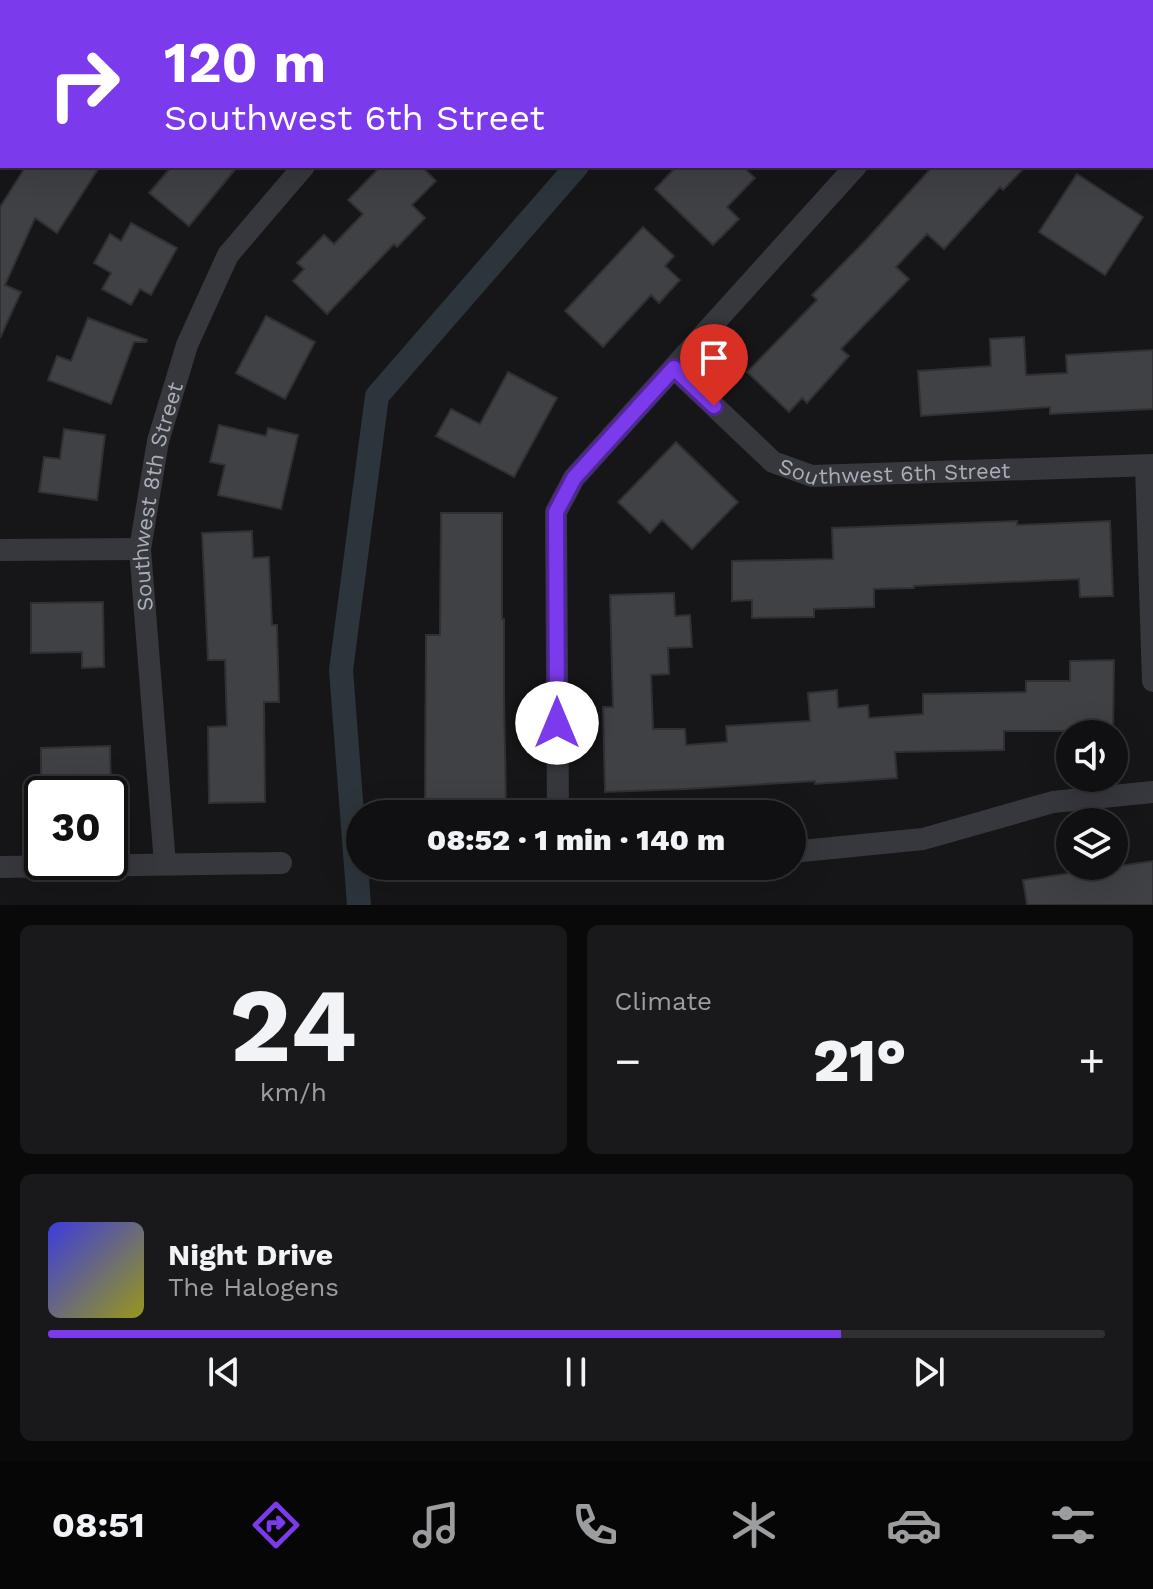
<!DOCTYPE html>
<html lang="en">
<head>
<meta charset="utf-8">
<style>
	:root { --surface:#101012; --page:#19191b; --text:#f1f3f6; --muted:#9c9d9f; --line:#303032; --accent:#7c3aed }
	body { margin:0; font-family:"Work Sans",sans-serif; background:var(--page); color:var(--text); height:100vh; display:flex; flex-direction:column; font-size:30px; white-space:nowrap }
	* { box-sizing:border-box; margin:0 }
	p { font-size:26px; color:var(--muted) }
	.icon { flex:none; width:44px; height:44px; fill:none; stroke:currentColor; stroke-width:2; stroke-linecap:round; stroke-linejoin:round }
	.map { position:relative; height:905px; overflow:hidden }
	.details { display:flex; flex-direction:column; gap:20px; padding:20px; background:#09090a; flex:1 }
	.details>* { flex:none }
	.banner { position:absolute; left:0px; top:0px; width:1154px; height:168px; box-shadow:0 8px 32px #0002,0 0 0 2px var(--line); background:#7c3aed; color:#fff; overflow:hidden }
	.fabs { position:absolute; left:1056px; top:720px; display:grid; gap:16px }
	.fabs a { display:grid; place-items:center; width:72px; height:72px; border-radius:50%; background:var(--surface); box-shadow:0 8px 32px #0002,0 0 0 2px var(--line); font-size:40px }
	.speed { position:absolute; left:24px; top:776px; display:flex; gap:16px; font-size:40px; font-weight:700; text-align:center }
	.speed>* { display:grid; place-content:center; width:104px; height:104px; border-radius:50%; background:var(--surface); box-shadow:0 8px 32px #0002,0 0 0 2px var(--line); line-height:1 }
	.speed .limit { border:4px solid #111; border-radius:12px; background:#fff; color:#111 }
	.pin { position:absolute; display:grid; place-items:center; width:68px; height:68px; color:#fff; margin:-82px -34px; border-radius:50% 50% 50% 0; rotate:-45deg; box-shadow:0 0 8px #0007 }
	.pin .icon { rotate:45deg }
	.me { position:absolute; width:88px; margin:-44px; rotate:0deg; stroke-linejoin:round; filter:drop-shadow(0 0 6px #0008) }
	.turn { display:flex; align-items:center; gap:28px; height:168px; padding:0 32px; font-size:36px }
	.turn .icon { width:104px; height:104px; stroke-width:2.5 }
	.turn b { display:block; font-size:56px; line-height:68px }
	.big { font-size:60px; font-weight:800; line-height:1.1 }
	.details .tile { flex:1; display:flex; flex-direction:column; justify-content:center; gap:12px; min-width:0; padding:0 28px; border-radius:12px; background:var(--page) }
	.details .dial { align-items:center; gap:0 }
	.dial b { font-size:104px; line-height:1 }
	.song { display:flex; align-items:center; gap:24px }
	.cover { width:96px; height:96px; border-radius:12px; background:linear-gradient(135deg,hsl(240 70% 55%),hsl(60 70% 35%)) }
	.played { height:8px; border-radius:4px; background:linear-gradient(90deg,var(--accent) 75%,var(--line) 75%) }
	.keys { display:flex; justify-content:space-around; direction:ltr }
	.heat { display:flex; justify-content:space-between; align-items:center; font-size:44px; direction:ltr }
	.details .tiles { flex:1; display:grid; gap:20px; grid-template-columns:1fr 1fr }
	.tile:last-child { grid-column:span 2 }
	.trip { position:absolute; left:346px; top:800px; width:460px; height:80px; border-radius:40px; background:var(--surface); box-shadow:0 8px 32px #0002,0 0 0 2px var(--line); font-weight:800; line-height:80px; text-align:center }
	.tabs { display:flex; height:128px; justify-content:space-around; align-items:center; background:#060607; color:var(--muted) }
	.tabs .icon { width:56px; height:56px }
	.tabs .selected { color:var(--accent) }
	.tabs b { font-size:36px; color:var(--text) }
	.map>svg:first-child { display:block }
</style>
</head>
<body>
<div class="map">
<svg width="1153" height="905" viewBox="0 0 1153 905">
	<rect width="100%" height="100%" fill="#161618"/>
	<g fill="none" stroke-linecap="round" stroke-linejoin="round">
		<path stroke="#2c353c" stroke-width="24" d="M536,0L539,2
			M724,2L726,0
			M359,905L341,670L377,396L577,166"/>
	</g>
	<path fill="#404145" stroke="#303034" stroke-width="2" d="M26,166H100L57,233L35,218L5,285L21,292L0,338V207Z
		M172,166H238L189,226L149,193Z
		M381,166H421L436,181L412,205L425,218L397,247L394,244L327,314L293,281L304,269L297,263L324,235L334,244L363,214L348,200Z
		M677,166H742L755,178L727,207L739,219L713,245L655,189Z
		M933,166H1026L1003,190L1000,187L944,249L927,234L896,267L909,279L841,349L849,356L807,403L802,398L789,412L747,372L817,300L812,295L867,239Z
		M1077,174L1143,217L1105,275L1039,232Z
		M131,223L177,248L151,295L140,289L131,305L102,289L111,273L94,263L110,234L121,241Z
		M643,227L674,256L665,266L680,280L659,303L651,295L603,347L565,311Z
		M266,316L315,342L285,399L236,373Z
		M88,318L147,340L146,342H134L111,404L48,380L57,356L71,361Z
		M1024,337L1026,375L1067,373L1066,355L1153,350V409L1050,414V407L921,416L918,371L991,366L990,339Z
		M508,372L557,398L514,477L436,436L451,409L480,424Z
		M219,425L266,436L268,428L298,435L281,509L218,495L225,465L210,462Z
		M64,429L105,435L97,500L39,492L44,457L60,459Z
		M676,442L738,502L692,549L662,520L650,533L618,502Z
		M441,513H502V619H504V698L506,804L425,806L426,635H440Z
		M1017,521V525L1110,521L1113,596L1080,597L1079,579L914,586V588L874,589V607L814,609V617L752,618V600L732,601V561L833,559L832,528Z
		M252,531L253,558L269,557L272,625H277L279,702H264L265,802L209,803L208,727L227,726L225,660H208L202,533Z
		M674,593L675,616L690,615L692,647L668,648L669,674L651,675L653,729H685L686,745L727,742L726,726L810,721L808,693L837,690L838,708L868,705L869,718L923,714V694L1026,692V681H1070V661L1114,660L1113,731H1004V750L895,752L897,778L815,784V781L687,789L605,792L603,707H613L610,595Z
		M103,602L104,667L82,668V652L31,653V603Z
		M110,746L111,794H41V748Z
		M1153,861V905H1027L1023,880Z"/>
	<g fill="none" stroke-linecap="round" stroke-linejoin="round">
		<g stroke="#37383d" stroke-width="22">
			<path d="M270,0L272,2"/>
			<path d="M57,2L59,0"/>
			<path d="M1004,2L1006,0"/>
			<path d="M0,70L2,67"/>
			<path d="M1152,148L1153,149"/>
			<path id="s1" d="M674,368L773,462L812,476L1153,465"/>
			<path d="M1146,466L1153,681"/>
			<path d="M0,550L140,549"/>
			<path d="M558,814L556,512L574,478L856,166"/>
			<path d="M792,852L923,839L1053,802L1153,792"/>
			<path id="s2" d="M165,864L140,549L158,441L187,345L228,255L304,166"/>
			<path d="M0,867L281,863"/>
		</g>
	</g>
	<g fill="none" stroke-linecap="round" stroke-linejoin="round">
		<defs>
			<path id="route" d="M557,723L556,512L574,478L674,368L714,406"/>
		</defs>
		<use href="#route" stroke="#51269a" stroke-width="20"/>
		<use href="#route" stroke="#7c3aed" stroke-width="14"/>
	</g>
	<g text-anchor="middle" stroke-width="8" stroke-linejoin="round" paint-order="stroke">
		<g font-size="22" fill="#a8adb8" stroke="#111113">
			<text dy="8" stroke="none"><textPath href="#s1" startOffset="260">Southwest 6th Street</textPath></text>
			<text dy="8" stroke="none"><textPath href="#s2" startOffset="370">Southwest 8th Street</textPath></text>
		</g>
	</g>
</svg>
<div class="fabs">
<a><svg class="icon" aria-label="sound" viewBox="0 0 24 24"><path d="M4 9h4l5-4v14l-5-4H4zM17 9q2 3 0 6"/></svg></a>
<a><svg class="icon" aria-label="layers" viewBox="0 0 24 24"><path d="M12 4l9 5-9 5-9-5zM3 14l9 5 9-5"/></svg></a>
</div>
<div class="speed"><div class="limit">30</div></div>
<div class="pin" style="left:714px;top:406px;background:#d93025"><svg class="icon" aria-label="arrive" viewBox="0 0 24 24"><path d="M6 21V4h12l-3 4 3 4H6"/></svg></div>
<svg class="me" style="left:557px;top:723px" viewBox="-20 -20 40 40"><circle r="19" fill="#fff"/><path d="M0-13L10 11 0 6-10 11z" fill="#7c3aed"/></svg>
<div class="trip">08:52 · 1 min · 140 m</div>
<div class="banner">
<div class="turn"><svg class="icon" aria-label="right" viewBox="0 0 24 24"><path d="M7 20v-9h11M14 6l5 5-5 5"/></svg><div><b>120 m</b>Southwest 6th Street</div></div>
</div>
</div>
<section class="details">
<div class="tiles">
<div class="tile dial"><b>24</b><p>km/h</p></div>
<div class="tile"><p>Climate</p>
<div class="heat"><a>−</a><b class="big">21°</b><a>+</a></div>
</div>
<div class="tile">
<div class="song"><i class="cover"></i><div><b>Night Drive</b><p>The Halogens</p></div></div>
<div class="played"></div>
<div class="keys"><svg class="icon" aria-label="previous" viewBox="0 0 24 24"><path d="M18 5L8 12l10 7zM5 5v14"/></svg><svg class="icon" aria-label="pause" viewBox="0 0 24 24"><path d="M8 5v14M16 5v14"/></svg><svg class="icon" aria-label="next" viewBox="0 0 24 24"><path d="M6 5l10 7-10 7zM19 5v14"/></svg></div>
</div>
</div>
</section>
<nav class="tabs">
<b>08:51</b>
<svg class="icon selected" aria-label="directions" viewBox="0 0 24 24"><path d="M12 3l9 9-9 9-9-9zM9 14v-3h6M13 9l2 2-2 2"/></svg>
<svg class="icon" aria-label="music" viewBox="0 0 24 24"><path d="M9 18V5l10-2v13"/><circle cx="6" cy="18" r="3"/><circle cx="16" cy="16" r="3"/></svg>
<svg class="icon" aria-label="phone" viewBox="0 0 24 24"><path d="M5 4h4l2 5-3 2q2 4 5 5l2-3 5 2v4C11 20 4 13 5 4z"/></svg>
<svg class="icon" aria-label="climate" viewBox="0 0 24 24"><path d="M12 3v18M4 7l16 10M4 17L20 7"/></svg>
<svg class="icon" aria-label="car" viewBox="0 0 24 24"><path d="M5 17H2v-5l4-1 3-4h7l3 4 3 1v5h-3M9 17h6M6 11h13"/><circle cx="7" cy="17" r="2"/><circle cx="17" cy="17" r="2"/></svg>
<svg class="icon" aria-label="filters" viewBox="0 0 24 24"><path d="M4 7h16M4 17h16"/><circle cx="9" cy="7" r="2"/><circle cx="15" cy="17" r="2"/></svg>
</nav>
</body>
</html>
